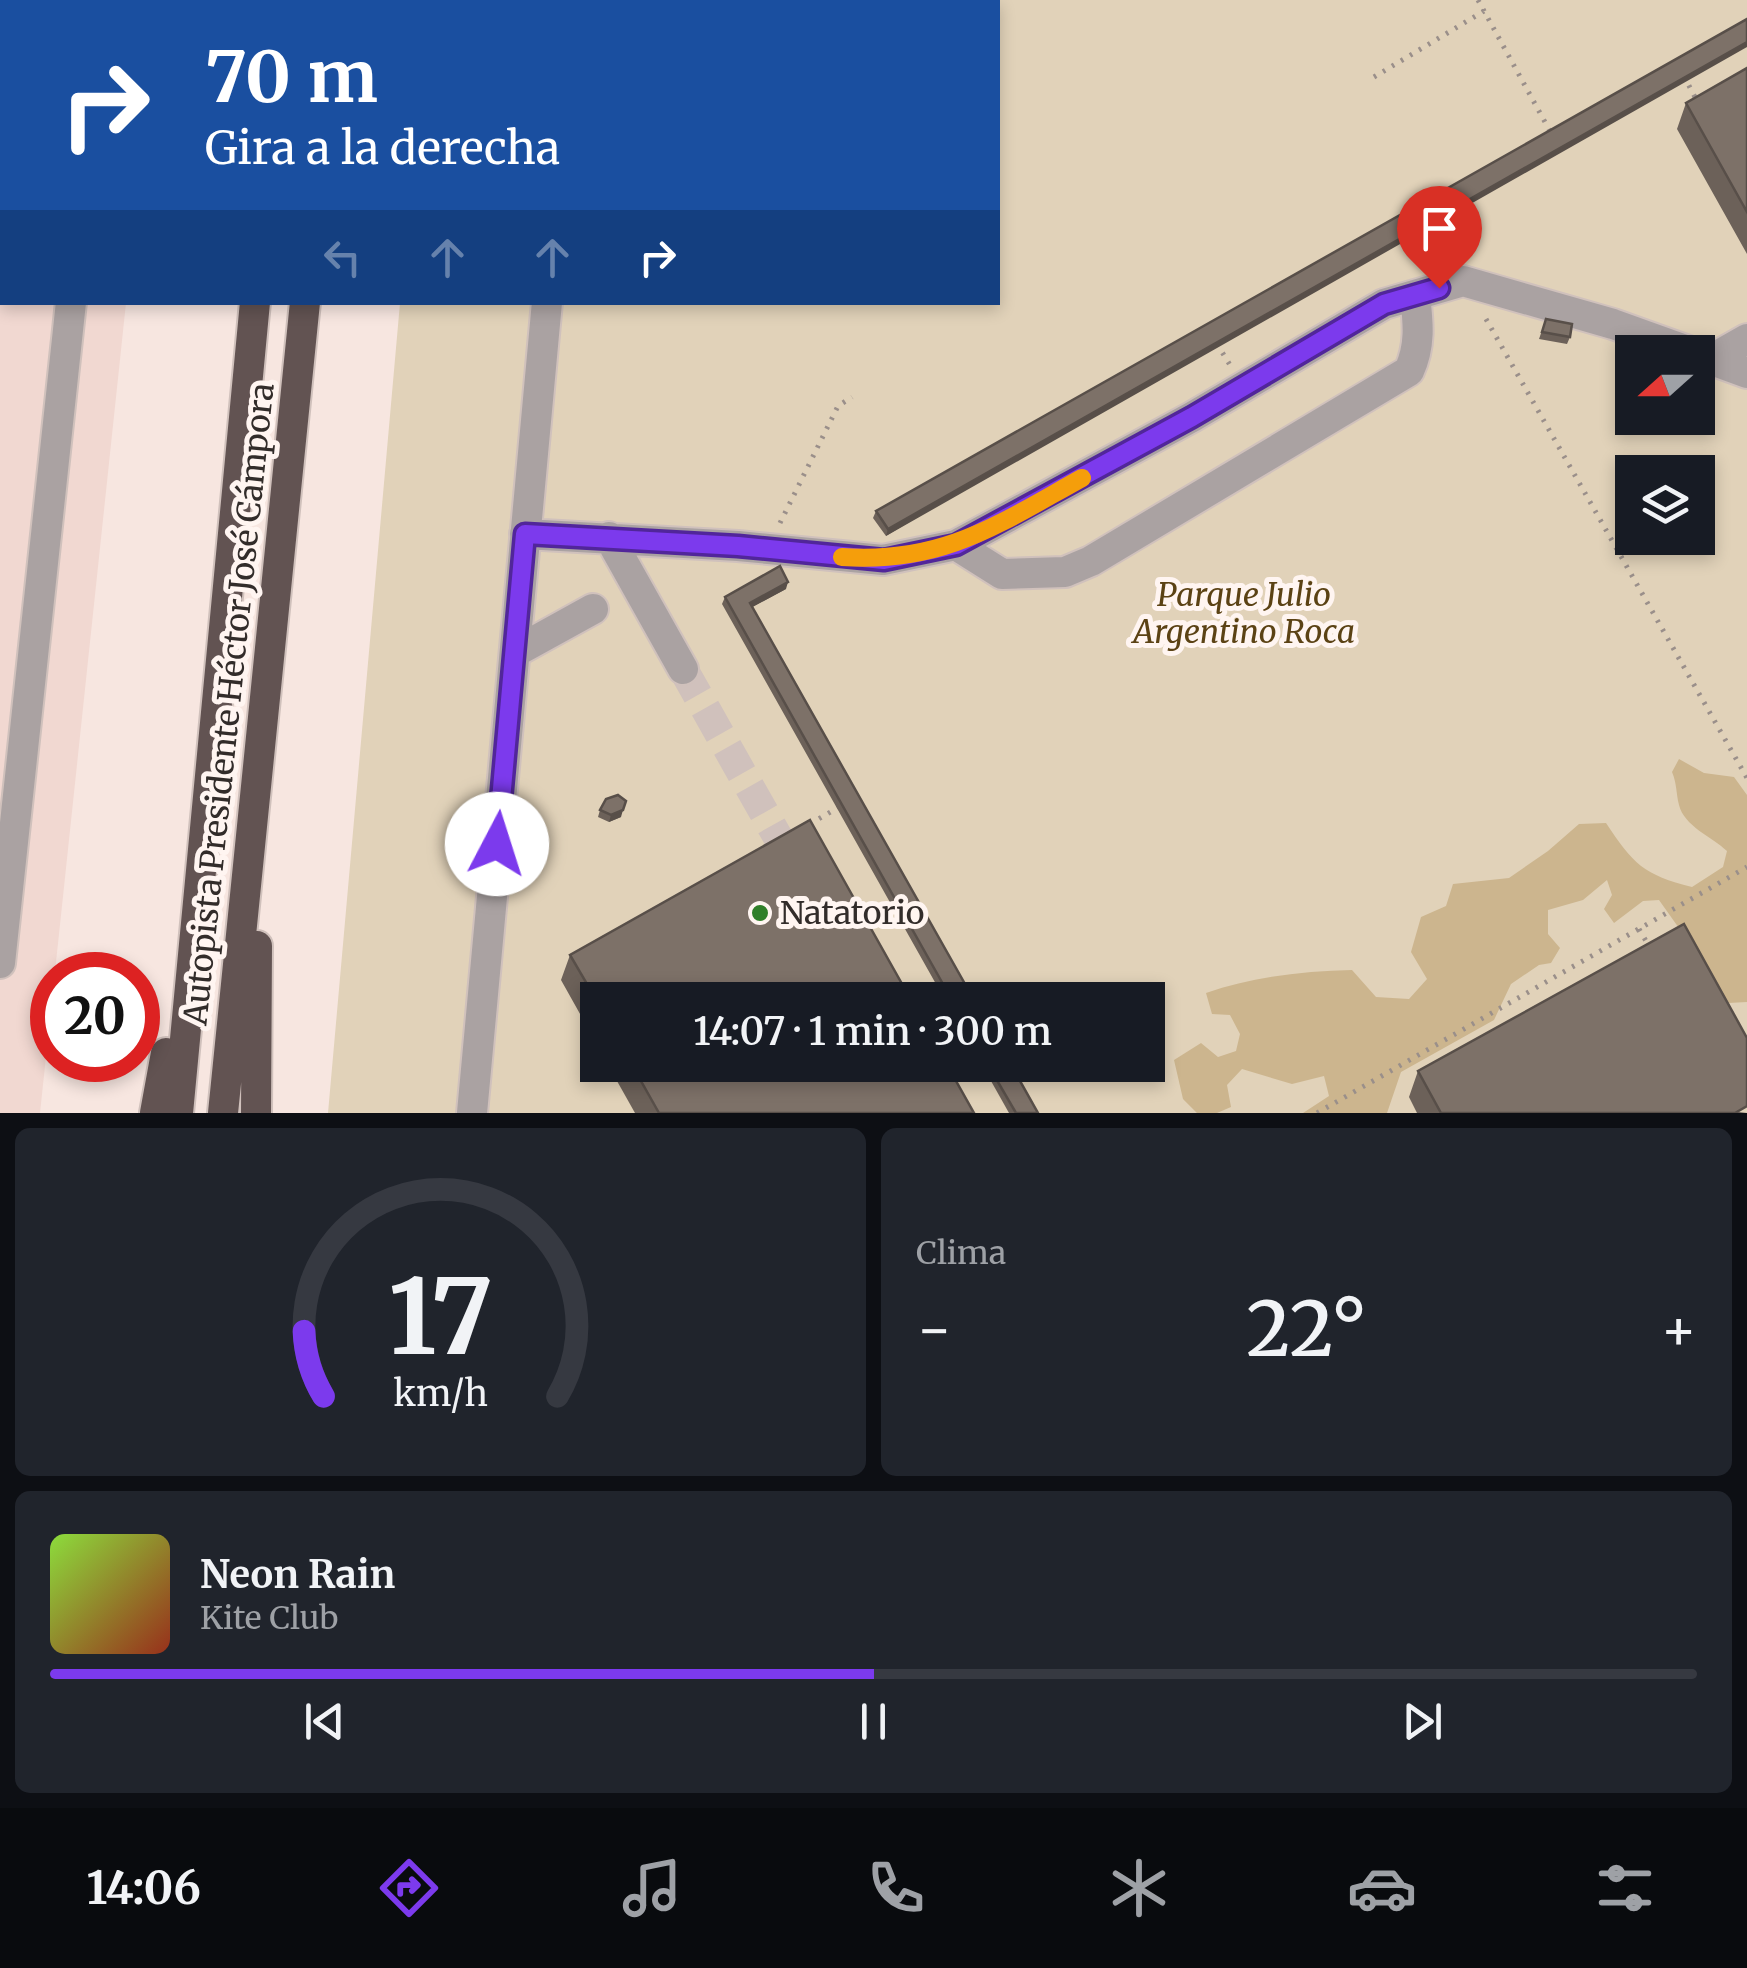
<!DOCTYPE html>
<html lang="es">
<head>
<meta charset="utf-8">
<style>
	:root { --surface:#171b24; --page:#20242c; --text:#f1f3f6; --muted:#9ea1a6; --line:#363941; --accent:#7c3aed }
	body { margin:0; font-family:Merriweather,serif; background:var(--page); color:var(--text); height:100vh; display:flex; flex-direction:column; font-size:38px; white-space:nowrap }
	* { box-sizing:border-box; margin:0 }
	p { font-size:32px; color:var(--muted) }
	.icon { flex:none; width:55px; height:55px; fill:none; stroke:currentColor; stroke-width:2; stroke-linecap:round; stroke-linejoin:round }
	.map { position:relative; height:1113px; overflow:hidden }
	.drawer { display:flex; flex-direction:column; gap:15px; padding:15px; background:#0d0f14; flex:1 }
	.drawer>* { flex:none }
	.banner { position:absolute; left:0px; top:0px; width:1000px; height:305px; box-shadow:0 5px 15px #0003; background:#1a4fa0; color:#fff; overflow:hidden }
	.needle { width:65px; rotate:249deg }
	.buttons { position:absolute; left:1615px; top:335px; display:grid; gap:20px }
	.buttons a { display:grid; place-items:center; width:100px; height:100px; border-radius:0px; background:var(--surface); box-shadow:0 5px 15px #0003; font-size:50px }
	.speed { position:absolute; left:30px; top:952px; display:flex; gap:20px; font-size:50px; font-weight:700; text-align:center }
	.speed>* { display:grid; place-content:center; width:130px; height:130px; border-radius:50%; background:var(--surface); box-shadow:0 5px 15px #0003; line-height:1 }
	.speed .limit { border:15px solid #d22; background:#fff; color:#111 }
	.pin { position:absolute; display:grid; place-items:center; width:85px; height:85px; color:#fff; margin:-102px -42px; border-radius:50% 50% 50% 0; rotate:-45deg; box-shadow:0 0 10px #0007 }
	.pin .icon { rotate:45deg }
	.me { position:absolute; width:110px; margin:-55px; rotate:5deg; stroke-linejoin:round; filter:drop-shadow(0 0 8px #0008) }
	.turn { display:flex; align-items:center; gap:35px; height:210px; padding:0 40px; font-size:45px }
	.turn .icon { width:130px; height:130px; stroke-width:2.5 }
	.turn b { display:block; font-size:70px; line-height:85px }
	.lanes { display:flex; align-items:center; height:95px; padding:0 40px; background:#0003; justify-content:center; gap:50px; direction:ltr }
	.lanes .off { opacity:.35 }
	.big { font-size:75px; font-weight:600; line-height:1.1 }
	.drawer .card { flex:1; display:flex; flex-direction:column; justify-content:center; gap:15px; min-width:0; padding:0 35px; border-radius:15px; background:var(--page) }
	.drawer .dial { align-items:center; gap:0 }
	.dial svg { height:260px; overflow:visible; fill:none; stroke:var(--line); stroke-width:7; stroke-linecap:round; text-anchor:middle }
	.dial text { fill:var(--text); stroke:none }
	.song { display:flex; align-items:center; gap:30px }
	.cover { width:120px; height:120px; border-radius:15px; background:linear-gradient(135deg,hsl(90 70% 55%),hsl(10 70% 35%)) }
	.played { height:10px; border-radius:5px; background:linear-gradient(90deg,var(--accent) 50%,var(--line) 50%) }
	.keys { display:flex; justify-content:space-around; direction:ltr }
	.heat { display:flex; justify-content:space-between; align-items:center; font-size:55px; direction:ltr }
	.drawer .tiles { flex:1; display:grid; gap:15px; grid-template-columns:1fr 1fr }
	.card:last-child { grid-column:span 2 }
	.trip { position:absolute; left:580px; top:982px; width:585px; height:100px; border-radius:0px; background:var(--surface); box-shadow:0 5px 15px #0003; font-weight:600; line-height:100px; text-align:center }
	.menu { display:flex; height:160px; justify-content:space-around; align-items:center; background:#090b0e; color:var(--muted) }
	.menu .icon { width:70px; height:70px }
	.menu .selected { color:var(--accent) }
	.menu b { font-size:45px; color:var(--text) }
	.map>svg:first-child { display:block }
</style>
</head>
<body>
<div class="map">
<svg width="1747" height="1113" viewBox="0 0 1747 1113">
	<rect width="100%" height="100%" fill="#f7e6e0"/>
	<path fill="#f1d8d1" d="M0,0H158L2,2V302L126,303L40,1113H0Z"/>
	<path fill="#e1d2b9" fill-rule="evenodd" d="M427,0H1747V1113H328L400,303L998,302V2H427ZM1632,352H1698V418H1632ZM1632,472H1698V538H1632ZM598,1000H1148V1065H598Z"/>
	<path fill="#ccb58e" d="M1679,759L1704,773L1734,777L1747,795V1002L1728,1003L1697,965L1681,931L1659,900L1643,901L1614,923L1604,909L1612,895L1607,880L1583,900L1548,910V934L1560,948L1551,963L1539,965L1511,984L1494,1020L1401,1072L1387,1113H1303L1329,1096L1324,1076L1292,1084L1242,1069L1227,1085L1231,1107L1217,1113H1197L1183,1099L1174,1060L1201,1043L1218,1057L1236,1051L1240,1034L1230,1015L1212,1014L1206,993C1252,977 1303,971 1352,970L1376,997L1409,999L1427,979L1411,952L1421,917L1446,906L1453,884L1509,878L1548,851L1579,824L1606,823C1633,864 1644,875 1692,887L1723,867L1727,851C1712,837 1684,826 1679,805C1676,793 1677,784 1672,772Z"/>
	<g fill="none" stroke-linecap="round" stroke-linejoin="round">
		<path stroke="#d0c1bc" stroke-width="30" stroke-dasharray="30 15" stroke-linecap="butt" d="M683,669L797,871"/>
		<defs>
			<path id="minor" d="M103,2V0
				M575,2V0
				M1698,355L1747,373
				M1710,360L1747,339
				M525,534L738,546L883,560L956,545L1192,417L1384,304L1463,281L1613,324L1691,352
				M609,537L683,669
				M956,545L1002,574L1065,572L1091,561L1409,371C1421,345 1418,322 1415,295
				M515,652L593,609
				M0,963L71,302
				M472,1113L547,302"/>
			<path id="highway" d="M285,2V0
				M335,2V0
				M155,1113L166,1053
				M178,1113L255,302
				M223,1113L305,302
				M256,1113L257,946"/>
		</defs>
		<use href="#minor" stroke="#d0c1bc" stroke-width="34"/>
		<use href="#highway" stroke="#d0c1bc" stroke-width="34"/>
		<path stroke="#9a8f8a" stroke-width="5" stroke-dasharray="2.5 8" stroke-linecap="butt" d="M1478,0L1551,133
			M1684,76L1697,101
			M1374,77L1484,11
			M1430,224L1450,258
			M1486,319L1747,778
			M1217,344L1230,365
			M780,523L838,406L852,397
			M810,824L839,807
			M1639,929L1650,948
			M1317,1113L1747,867"/>
		<use href="#minor" stroke="#aaa2a2" stroke-width="30"/>
		<use href="#highway" stroke="#625352" stroke-width="30"/>
	</g>
	<path fill="#6c6159" d="M1747,19L886,536L873,518L876,511Z
		M1747,68V254L1677,129L1686,103Z
		M1546,319L1570,337L1567,344L1539,339Z
		M786,589L752,607L974,1000H945L722,604L725,597Z
		M600,810L621,817L609,822L598,817Z
		M570,955L598,1000V1046L561,980Z
		M608,1065H947L974,1113H635Z
		M982,1065H1011L1038,1113H1009Z
		M1418,1071L1747,1113H1417L1409,1097Z"/>
	<path fill="#584f49" d="M1747,42V47L886,536L888,529Z
		M788,582L786,589L747,610L750,603Z
		M623,810L621,817L609,822L611,815Z"/>
	<path fill="#7d7168" stroke="#584f49" stroke-width="2.5" d="M1747,19V42L888,529L876,511Z
		M1747,68V212L1686,103Z
		M1546,319L1572,324L1570,337L1542,332Z
		M780,566L788,582L750,603L974,1000H952L725,597Z
		M618,795L626,801L623,810L611,815L600,810L606,799Z
		M810,820L911,1000H598V1003L570,955Z
		M1684,924L1747,1038V1106L1735,1113H1441L1418,1071Z
		M632,1065H947L974,1113H659Z
		M988,1065H1011L1038,1113H1016Z"/>
	<g fill="none" stroke-linecap="round" stroke-linejoin="round">
		<defs>
			<path id="route" d="M497,844L525,534L738,546L884,560L956,545L1192,417L1384,304L1439,288"/>
		</defs>
		<use href="#route" stroke="#51269a" stroke-width="25"/>
		<use href="#route" stroke="#7c3aed" stroke-width="18"/>
		<path stroke="#f59e0b" stroke-width="18" d="M842,557C943,564 997,525 1082,478"/>
	</g>
	<circle fill="#307f29" stroke="#fff5f1" stroke-width="4" cx="760" cy="913" r="10"/>
	<g text-anchor="middle" stroke-width="10" stroke-linejoin="round" paint-order="stroke">
		<g font-size="32" font-style="italic" fill="#5b4214" stroke="#fff5f1">
			<text x="1244" y="606">Parque Julio<tspan x="1244" dy="37">Argentino Roca</tspan></text>
		</g>
		<g font-size="32" fill="#322c2a" stroke="#fff5f1">
			<text transform="translate(229 704) rotate(-84)" y="11">Autopista Presidente Héctor José Cámpora</text>
		</g>
		<g font-size="32" fill="#322c2a" stroke="#fff5f1" text-anchor="start">
			<text x="780" y="924">Natatorio</text>
		</g>
	</g>
</svg>
<div class="buttons">
<a><svg class="needle" viewBox="-14 -14 28 28"><path d="M0-13l5 13h-10z" fill="#e53935"/><path d="M0 13l5-13h-10z" fill="#9ea1a6"/></svg></a>
<a><svg class="icon" aria-label="layers" viewBox="0 0 24 24"><path d="M12 4l9 5-9 5-9-5zM3 14l9 5 9-5"/></svg></a>
</div>
<div class="speed"><div class="limit">20</div></div>
<div class="pin" style="left:1439px;top:288px;background:#d93025"><svg class="icon" aria-label="arrive" viewBox="0 0 24 24"><path d="M6 21V4h12l-3 4 3 4H6"/></svg></div>
<svg class="me" style="left:497px;top:844px" viewBox="-20 -20 40 40"><circle r="19" fill="#fff"/><path d="M0-13L10 11 0 6-10 11z" fill="#7c3aed"/></svg>
<div class="trip">14:07 · 1 min · 300 m</div>
<div class="banner">
<div class="turn"><svg class="icon" aria-label="right" viewBox="0 0 24 24"><path d="M7 20v-9h11M14 6l5 5-5 5"/></svg><div><b>70 m</b>Gira a la derecha</div></div>
<div class="lanes"><svg class="icon off" aria-label="left" viewBox="0 0 24 24"><path d="M17 20v-9H6M10 6l-5 5 5 5"/></svg><svg class="icon off" aria-label="ahead" viewBox="0 0 24 24"><path d="M12 20V5M6 11l6-6 6 6"/></svg><svg class="icon off" aria-label="ahead" viewBox="0 0 24 24"><path d="M12 20V5M6 11l6-6 6 6"/></svg><svg class="icon" aria-label="right" viewBox="0 0 24 24"><path d="M7 20v-9h11M14 6l5 5-5 5"/></svg></div>
</div>
</div>
<section class="drawer">
<div class="tiles">
<div class="card dial"><svg viewBox="0 0 100 80">
<path d="M14 69A42 42 0 1 1 86 69"/>
<path d="M14 69A42 42 0 0 1 8 49" stroke="#7c3aed"/>
<text x="50" y="56" font-size="32" font-weight="700">17</text>
<text x="50" y="72" font-size="11">km/h</text>
</svg></div>
<div class="card"><p>Clima</p>
<div class="heat"><a>−</a><b class="big">22°</b><a>+</a></div>
</div>
<div class="card">
<div class="song"><i class="cover"></i><div><b>Neon Rain</b><p>Kite Club</p></div></div>
<div class="played"></div>
<div class="keys"><svg class="icon" aria-label="previous" viewBox="0 0 24 24"><path d="M18 5L8 12l10 7zM5 5v14"/></svg><svg class="icon" aria-label="pause" viewBox="0 0 24 24"><path d="M8 5v14M16 5v14"/></svg><svg class="icon" aria-label="next" viewBox="0 0 24 24"><path d="M6 5l10 7-10 7zM19 5v14"/></svg></div>
</div>
</div>
</section>
<nav class="menu">
<b>14:06</b>
<svg class="icon selected" aria-label="directions" viewBox="0 0 24 24"><path d="M12 3l9 9-9 9-9-9zM9 14v-3h6M13 9l2 2-2 2"/></svg>
<svg class="icon" aria-label="music" viewBox="0 0 24 24"><path d="M9 18V5l10-2v13"/><circle cx="6" cy="18" r="3"/><circle cx="16" cy="16" r="3"/></svg>
<svg class="icon" aria-label="phone" viewBox="0 0 24 24"><path d="M5 4h4l2 5-3 2q2 4 5 5l2-3 5 2v4C11 20 4 13 5 4z"/></svg>
<svg class="icon" aria-label="climate" viewBox="0 0 24 24"><path d="M12 3v18M4 7l16 10M4 17L20 7"/></svg>
<svg class="icon" aria-label="car" viewBox="0 0 24 24"><path d="M5 17H2v-5l4-1 3-4h7l3 4 3 1v5h-3M9 17h6M6 11h13"/><circle cx="7" cy="17" r="2"/><circle cx="17" cy="17" r="2"/></svg>
<svg class="icon" aria-label="filters" viewBox="0 0 24 24"><path d="M4 7h16M4 17h16"/><circle cx="9" cy="7" r="2"/><circle cx="15" cy="17" r="2"/></svg>
</nav>
</body>
</html>
